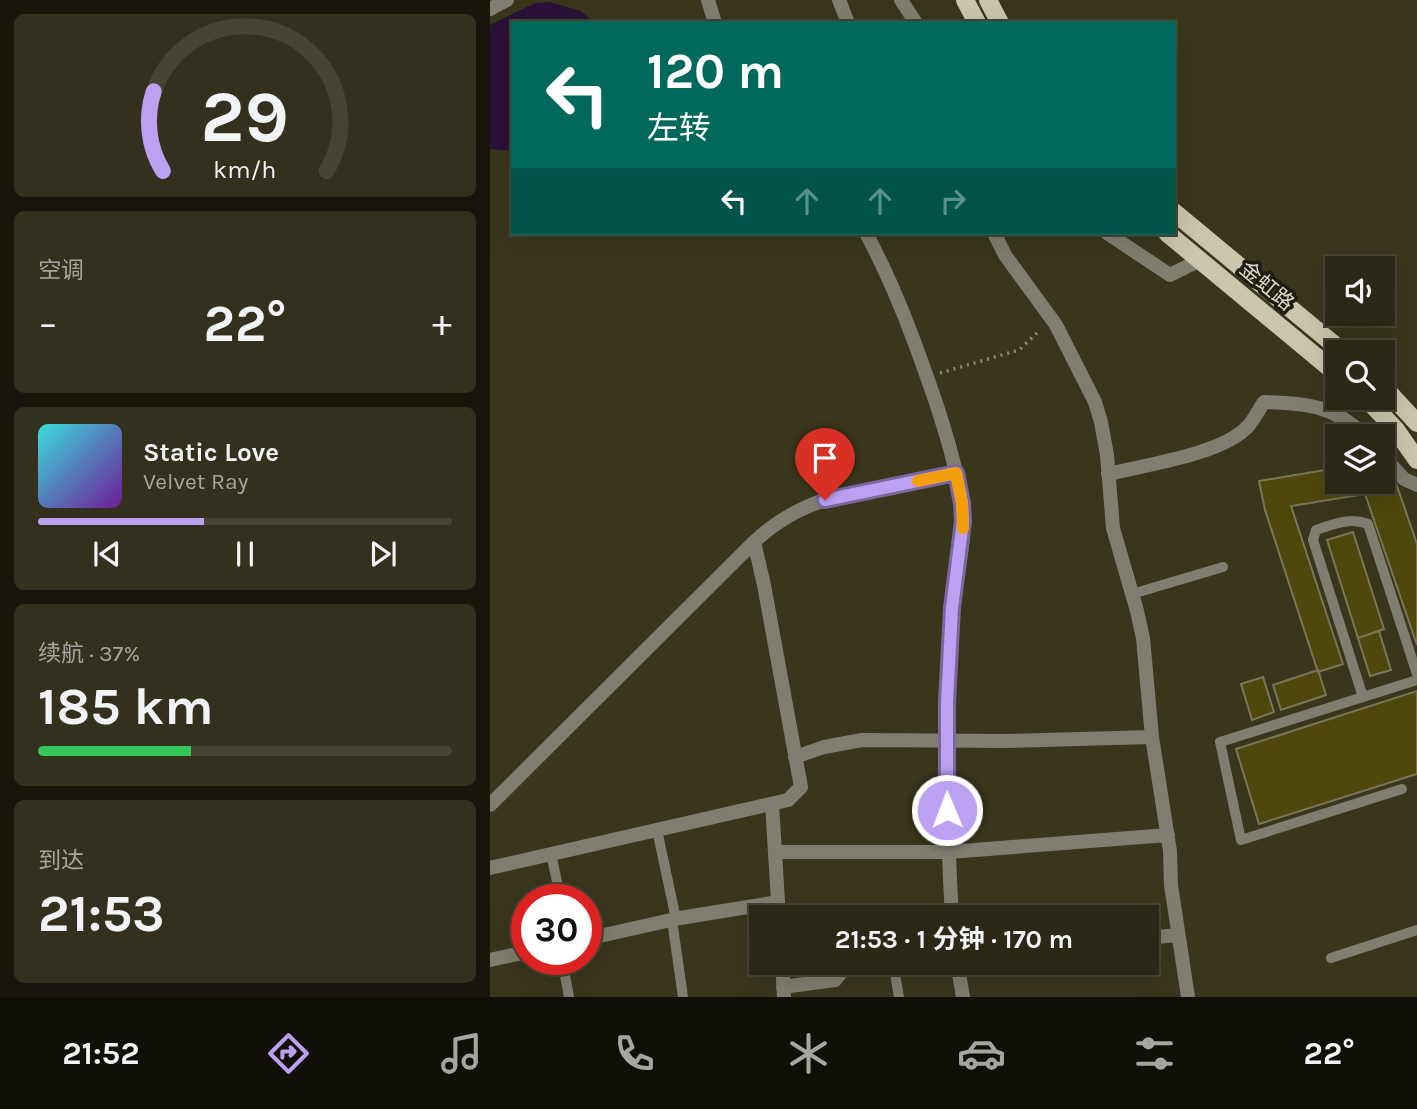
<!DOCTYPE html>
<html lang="zh">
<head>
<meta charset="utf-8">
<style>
	:root { --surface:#2b2815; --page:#33301e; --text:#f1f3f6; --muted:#a6a6a0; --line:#474434; --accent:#bca0f2 }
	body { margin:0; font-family:Karla,"Noto Sans SC",sans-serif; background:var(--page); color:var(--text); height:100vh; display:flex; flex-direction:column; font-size:26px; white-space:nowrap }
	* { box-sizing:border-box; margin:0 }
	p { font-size:23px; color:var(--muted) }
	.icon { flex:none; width:38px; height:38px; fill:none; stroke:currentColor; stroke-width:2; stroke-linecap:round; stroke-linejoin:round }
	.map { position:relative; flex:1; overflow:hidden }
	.panel { display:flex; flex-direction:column; gap:14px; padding:14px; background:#18160c; width:490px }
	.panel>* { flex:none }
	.guide { position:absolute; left:21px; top:21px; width:665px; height:214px; border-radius:0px; box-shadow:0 7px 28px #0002,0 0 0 2px var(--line); background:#00695c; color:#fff; overflow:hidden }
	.fabs { position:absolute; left:835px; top:256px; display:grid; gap:14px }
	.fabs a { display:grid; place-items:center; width:70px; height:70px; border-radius:0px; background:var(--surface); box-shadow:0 7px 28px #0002,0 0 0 2px var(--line); font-size:35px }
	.speed { position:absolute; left:21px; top:884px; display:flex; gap:14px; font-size:35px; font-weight:700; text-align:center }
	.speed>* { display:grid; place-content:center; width:91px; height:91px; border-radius:50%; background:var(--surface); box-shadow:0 7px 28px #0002,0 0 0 2px var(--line); line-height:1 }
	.speed .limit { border:10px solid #d22; background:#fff; color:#111 }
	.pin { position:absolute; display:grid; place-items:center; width:60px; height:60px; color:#fff; margin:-72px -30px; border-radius:50% 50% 50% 0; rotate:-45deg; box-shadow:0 0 7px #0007 }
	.pin .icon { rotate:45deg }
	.me { position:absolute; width:77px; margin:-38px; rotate:359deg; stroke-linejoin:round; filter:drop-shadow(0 0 5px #0008) }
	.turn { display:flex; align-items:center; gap:24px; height:147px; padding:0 21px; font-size:32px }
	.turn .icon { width:91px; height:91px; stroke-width:2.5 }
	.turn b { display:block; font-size:49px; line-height:60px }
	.lanes { display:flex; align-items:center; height:66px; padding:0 21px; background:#0003; justify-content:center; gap:35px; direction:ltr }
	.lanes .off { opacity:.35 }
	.big { font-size:52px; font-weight:700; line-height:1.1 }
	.panel .card { flex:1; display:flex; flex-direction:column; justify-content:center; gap:10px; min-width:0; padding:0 24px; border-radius:10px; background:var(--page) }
	.panel .dial { align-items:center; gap:0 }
	.dial svg { height:182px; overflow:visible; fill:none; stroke:var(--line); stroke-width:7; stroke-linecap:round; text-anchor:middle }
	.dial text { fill:var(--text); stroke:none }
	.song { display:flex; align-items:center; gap:21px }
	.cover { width:84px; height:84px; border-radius:10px; background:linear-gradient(135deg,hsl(180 70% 55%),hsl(280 70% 35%)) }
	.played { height:7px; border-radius:4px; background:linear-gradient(90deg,var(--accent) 40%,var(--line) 40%) }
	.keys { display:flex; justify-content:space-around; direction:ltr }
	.heat { display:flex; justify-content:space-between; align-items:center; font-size:38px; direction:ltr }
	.charge { height:10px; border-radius:5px; background:linear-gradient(90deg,#34c759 37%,var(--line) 0) }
	.trip { position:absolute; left:259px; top:905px; width:410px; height:70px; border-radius:0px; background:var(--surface); box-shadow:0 7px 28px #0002,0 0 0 2px var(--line); font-weight:700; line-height:70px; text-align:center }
	.dock { display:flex; height:112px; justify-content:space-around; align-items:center; background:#111008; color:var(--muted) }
	.dock .icon { width:49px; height:49px }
	.dock .on { color:var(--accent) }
	.dock b { font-size:32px; color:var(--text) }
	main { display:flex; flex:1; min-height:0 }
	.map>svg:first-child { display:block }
</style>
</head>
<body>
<main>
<section class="panel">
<div class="card dial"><svg viewBox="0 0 100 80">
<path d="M14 69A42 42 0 1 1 86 69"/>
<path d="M14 69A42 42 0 0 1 10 34" stroke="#bca0f2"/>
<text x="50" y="56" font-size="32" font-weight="700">29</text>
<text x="50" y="72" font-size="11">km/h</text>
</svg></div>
<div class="card"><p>空调</p>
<div class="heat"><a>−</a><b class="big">22°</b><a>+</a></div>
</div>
<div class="card">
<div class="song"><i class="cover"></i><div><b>Static Love</b><p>Velvet Ray</p></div></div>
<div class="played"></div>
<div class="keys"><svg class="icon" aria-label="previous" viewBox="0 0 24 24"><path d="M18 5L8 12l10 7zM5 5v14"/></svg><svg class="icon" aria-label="pause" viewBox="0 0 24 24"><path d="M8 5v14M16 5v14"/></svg><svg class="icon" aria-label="next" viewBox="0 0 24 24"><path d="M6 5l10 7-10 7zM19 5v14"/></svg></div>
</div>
<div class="card"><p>续航 · 37%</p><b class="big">185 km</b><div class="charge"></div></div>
<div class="card"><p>到达</p><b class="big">21:53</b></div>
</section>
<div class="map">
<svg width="927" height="997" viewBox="0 0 927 997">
	<rect width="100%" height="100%" fill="#39361c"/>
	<path fill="#2a1138" d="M59,2L91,11L104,23H23V151L0,149V25L45,3Z"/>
	<path fill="#4f480c" stroke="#79765a" stroke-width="2" d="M847,468V481H889L890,489L906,483L927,544V645L875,494L801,506L853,664L828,672L775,510L769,481Z
		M863,532L894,629L868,638L837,540Z
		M889,631L901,670L880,676L868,638Z
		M828,670L836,695L791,710L783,685Z
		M773,677L784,712L762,720L751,684Z
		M927,691V774L769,824L746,749Z"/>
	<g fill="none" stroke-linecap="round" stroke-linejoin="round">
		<path stroke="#8e8c78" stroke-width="3.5" stroke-dasharray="2 5" stroke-linecap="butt" d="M450,373L529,350L550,330"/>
		<path stroke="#7f7e71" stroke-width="10" d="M642,594L733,567
			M873,697L823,540L826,530C845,524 859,517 878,524L927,674
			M912,789L751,840L730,742L927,680
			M167,830L186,919
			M61,854L71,900
			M182,920L193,997
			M841,958L927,930
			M72,959L79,997
			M403,962L409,997"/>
		<path stroke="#7f7e71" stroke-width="14" d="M218,0L225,23
			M349,0L358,23
			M411,0L426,23
			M0,9L17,0
			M376,233C405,287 425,342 445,400C456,433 467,468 472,503C478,543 463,584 461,624C456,722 456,819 462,917
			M504,233L515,255L566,325L605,402L611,422L617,455L623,528L647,611L653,638L662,737L680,851L681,885L698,997
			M617,233L680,275L710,260
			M892,455L914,479L927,485
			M618,474C655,465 735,454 759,425C765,418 769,409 774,402C815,403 844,405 875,436
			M305,757L334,747L372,740L515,741L662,737
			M282,804L289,917
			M0,805L264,542C285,522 307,509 335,500L466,473
			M285,852H459L678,835
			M0,868L298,800L311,787L274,585L264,542
			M656,938L688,935
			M96,939L190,918L288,902
			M0,960L37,952
			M292,962L294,997
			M467,962L473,997
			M293,987L345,980L358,964L378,962"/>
		<path stroke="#c9c6ac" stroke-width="18" d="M475,0L487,23
			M498,0L510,23
			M684,212L853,352
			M677,233L847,374
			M892,385L927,423
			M875,397L906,430L927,460"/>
	</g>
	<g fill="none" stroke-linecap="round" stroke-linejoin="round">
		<defs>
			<path id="route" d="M335,500L466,473L472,503L473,521L462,608L457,702V810"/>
		</defs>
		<use href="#route" stroke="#7a689d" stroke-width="18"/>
		<use href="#route" stroke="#bca0f2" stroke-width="12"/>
		<path stroke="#f59e0b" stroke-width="12" d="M428,481L466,473L472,503L473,528"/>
	</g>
	<g text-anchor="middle" stroke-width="7" stroke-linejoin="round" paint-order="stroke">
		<g font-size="21" fill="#dcdbcb" stroke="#1e1d12">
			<text transform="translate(777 286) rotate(40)" y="7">金虹路</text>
		</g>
	</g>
</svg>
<div class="fabs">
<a><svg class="icon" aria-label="sound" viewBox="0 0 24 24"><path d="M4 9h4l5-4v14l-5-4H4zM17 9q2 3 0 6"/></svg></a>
<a><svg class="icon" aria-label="search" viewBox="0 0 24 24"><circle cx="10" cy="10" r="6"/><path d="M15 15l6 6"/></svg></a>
<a><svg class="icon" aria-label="layers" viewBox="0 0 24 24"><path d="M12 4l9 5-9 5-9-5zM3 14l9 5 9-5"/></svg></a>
</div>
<div class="speed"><div class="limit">30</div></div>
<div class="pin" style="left:335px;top:500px;background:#d93025"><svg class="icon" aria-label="arrive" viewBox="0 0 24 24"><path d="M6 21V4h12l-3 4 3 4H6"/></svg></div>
<svg class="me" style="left:457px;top:810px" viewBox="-20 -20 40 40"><circle r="17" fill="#bca0f2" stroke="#fff" stroke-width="3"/><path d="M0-11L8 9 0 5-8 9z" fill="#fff"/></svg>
<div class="trip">21:53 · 1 分钟 · 170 m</div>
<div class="guide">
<div class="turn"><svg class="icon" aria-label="left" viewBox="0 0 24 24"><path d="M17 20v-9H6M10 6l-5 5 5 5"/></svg><div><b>120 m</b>左转</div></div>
<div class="lanes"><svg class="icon" aria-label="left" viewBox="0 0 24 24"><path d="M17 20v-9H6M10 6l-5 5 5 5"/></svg><svg class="icon off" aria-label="ahead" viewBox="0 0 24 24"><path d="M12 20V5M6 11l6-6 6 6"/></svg><svg class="icon off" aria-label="ahead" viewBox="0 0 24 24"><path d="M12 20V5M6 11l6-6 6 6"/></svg><svg class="icon off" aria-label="right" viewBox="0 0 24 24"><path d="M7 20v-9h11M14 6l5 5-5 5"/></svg></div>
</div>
</div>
</main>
<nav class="dock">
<b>21:52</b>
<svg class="icon on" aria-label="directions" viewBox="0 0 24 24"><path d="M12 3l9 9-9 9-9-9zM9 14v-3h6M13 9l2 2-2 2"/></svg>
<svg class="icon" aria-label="music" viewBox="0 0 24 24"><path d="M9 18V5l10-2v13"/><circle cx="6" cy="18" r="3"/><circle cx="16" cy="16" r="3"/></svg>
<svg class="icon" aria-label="phone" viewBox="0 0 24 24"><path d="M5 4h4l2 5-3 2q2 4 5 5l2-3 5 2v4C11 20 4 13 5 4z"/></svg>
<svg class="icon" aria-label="climate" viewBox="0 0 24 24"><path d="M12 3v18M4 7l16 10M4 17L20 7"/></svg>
<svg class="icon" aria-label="car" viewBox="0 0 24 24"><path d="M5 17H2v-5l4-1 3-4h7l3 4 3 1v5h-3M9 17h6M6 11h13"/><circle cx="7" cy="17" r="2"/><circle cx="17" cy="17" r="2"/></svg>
<svg class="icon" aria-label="filters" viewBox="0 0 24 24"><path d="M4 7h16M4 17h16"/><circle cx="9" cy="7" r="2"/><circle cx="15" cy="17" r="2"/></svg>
<b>22°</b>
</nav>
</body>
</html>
